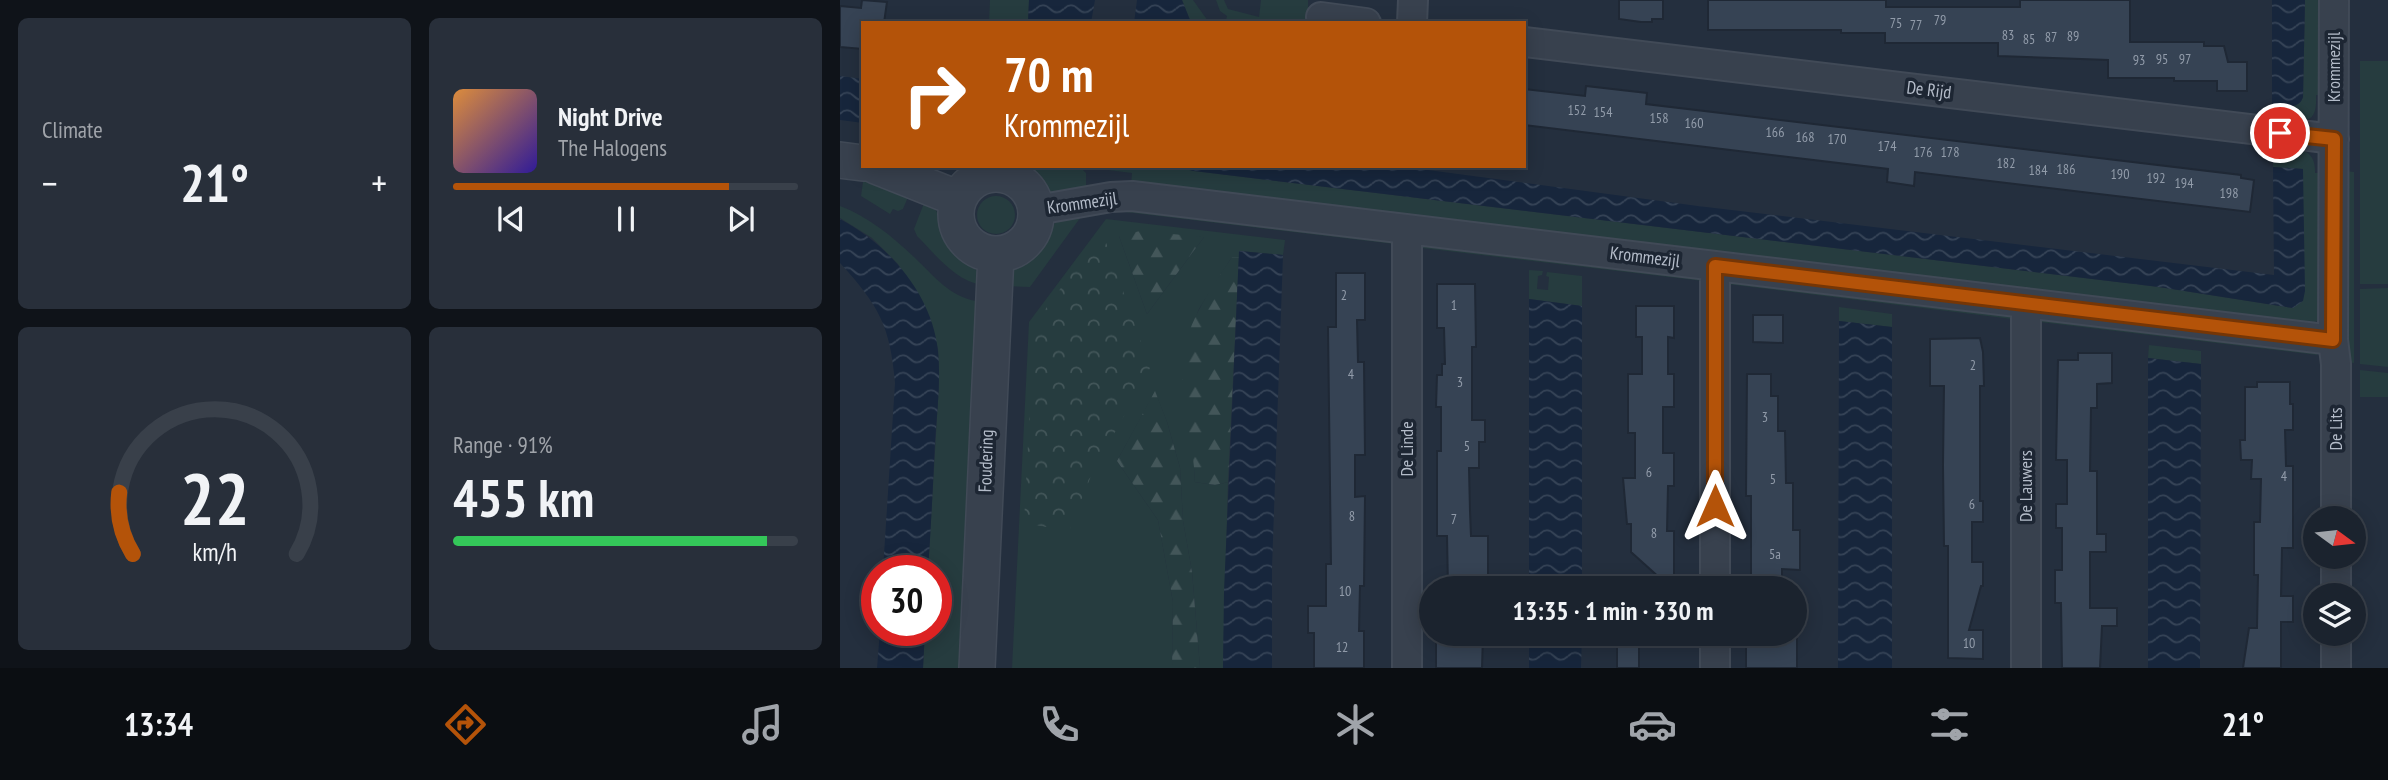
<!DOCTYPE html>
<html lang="en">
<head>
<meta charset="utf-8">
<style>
	:root { --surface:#1b232e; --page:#282f3a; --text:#f1f3f6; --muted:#a0a4aa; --line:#39404a; --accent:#b45309 }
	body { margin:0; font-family:"PT Sans Narrow",sans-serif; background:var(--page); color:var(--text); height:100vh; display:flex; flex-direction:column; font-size:26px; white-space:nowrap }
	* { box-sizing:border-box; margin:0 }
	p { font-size:23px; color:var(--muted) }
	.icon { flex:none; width:38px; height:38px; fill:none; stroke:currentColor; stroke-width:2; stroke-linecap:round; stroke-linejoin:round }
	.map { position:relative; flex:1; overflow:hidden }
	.details { display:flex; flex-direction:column; gap:18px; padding:18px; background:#0f1319; width:840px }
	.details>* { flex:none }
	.guide { position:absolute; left:21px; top:21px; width:665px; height:147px; border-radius:0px; box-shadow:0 4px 18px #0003,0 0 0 2px var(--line); background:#b45309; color:#fff; overflow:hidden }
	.needle { width:46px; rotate:105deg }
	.controls { position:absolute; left:1463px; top:506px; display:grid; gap:14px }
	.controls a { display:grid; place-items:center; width:63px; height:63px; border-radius:50%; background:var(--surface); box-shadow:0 4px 18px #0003,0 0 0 2px var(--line); font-size:35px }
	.speed { position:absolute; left:21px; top:555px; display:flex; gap:14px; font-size:35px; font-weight:700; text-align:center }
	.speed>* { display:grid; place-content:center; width:91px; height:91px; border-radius:50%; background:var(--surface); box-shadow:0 4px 18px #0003,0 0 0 2px var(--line); line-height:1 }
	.speed .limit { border:10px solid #d22; background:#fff; color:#111 }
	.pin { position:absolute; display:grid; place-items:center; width:60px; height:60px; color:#fff; margin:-30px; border:4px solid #fff; border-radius:50%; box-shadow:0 2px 7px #0007 }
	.me { position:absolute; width:77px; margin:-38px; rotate:0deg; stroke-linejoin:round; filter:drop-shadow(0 0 5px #0008) }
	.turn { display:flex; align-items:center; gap:24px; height:147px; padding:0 28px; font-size:32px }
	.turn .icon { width:91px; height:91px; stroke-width:2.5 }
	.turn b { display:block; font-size:49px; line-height:60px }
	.big { font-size:52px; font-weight:800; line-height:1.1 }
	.details .tile { flex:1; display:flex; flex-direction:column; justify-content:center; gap:10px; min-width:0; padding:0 24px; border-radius:10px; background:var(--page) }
	.details .dial { align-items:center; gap:0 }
	.dial svg { height:182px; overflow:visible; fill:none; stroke:var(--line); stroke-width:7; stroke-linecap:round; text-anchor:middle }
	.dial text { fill:var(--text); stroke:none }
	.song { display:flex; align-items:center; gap:21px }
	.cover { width:84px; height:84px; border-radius:10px; background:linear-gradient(135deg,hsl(30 70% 55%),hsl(250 70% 35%)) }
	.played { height:7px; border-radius:4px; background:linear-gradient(90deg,var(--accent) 80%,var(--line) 80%) }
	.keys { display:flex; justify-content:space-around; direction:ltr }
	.heat { display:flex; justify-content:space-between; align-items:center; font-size:38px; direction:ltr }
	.charge { height:10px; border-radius:5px; background:linear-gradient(90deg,#34c759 91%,var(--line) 0) }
	.details .tiles { flex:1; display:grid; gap:18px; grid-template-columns:repeat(2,1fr) }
	.trip { position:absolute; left:579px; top:576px; width:388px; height:70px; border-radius:35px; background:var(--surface); box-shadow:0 4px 18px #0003,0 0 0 2px var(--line); font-weight:800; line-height:70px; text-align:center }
	.tabs { display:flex; height:112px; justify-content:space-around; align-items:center; background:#0b0e12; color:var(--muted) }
	.tabs .icon { width:49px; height:49px }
	.tabs .selected { color:var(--accent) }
	.tabs b { font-size:32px; color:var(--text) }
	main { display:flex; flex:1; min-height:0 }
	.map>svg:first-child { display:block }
</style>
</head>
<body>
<main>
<section class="details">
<div class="tiles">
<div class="tile"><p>Climate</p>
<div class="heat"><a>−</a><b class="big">21°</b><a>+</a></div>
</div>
<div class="tile">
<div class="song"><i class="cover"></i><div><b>Night Drive</b><p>The Halogens</p></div></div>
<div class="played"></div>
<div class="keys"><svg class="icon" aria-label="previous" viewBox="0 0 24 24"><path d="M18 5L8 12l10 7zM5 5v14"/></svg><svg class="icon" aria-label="pause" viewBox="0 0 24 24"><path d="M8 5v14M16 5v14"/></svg><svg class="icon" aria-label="next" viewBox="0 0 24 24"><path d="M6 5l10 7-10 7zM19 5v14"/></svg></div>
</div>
<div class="tile dial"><svg viewBox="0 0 100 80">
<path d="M14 69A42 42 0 1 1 86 69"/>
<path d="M14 69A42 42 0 0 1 8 42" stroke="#b45309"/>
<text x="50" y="56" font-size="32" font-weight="700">22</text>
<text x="50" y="72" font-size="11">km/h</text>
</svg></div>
<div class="tile"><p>Range · 91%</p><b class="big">455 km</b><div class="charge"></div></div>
</div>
</section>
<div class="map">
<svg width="1548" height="668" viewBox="0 0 1548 668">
	<defs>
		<pattern id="forest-firs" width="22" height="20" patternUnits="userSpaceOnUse" patternTransform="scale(1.75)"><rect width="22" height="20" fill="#263c3f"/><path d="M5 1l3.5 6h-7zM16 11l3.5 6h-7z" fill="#435659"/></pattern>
		<pattern id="park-crowns" width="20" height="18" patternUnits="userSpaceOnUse" patternTransform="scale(1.75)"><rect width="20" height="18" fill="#263c3f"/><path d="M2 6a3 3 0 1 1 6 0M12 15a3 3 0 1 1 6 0" fill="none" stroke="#435659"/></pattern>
		<pattern id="water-waves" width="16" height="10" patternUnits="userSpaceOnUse" patternTransform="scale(1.75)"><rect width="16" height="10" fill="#17263c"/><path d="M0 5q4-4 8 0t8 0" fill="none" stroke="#364457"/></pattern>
	</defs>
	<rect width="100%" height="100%" fill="#242f3e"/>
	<path fill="#263c3f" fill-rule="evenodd" d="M150,0H189L188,23H149Z
		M342,0H353L368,21H386L387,16L380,11L376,0H384L388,9L419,17L421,0H468V7H472L470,23H355L350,20Z
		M1465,0H1483V95H1476C1478,134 1455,117 1432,111V105C1444,106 1459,110 1463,97Z
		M1520,61H1548V284H1520Z
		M1434,147C1455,150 1476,145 1475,173H1482L1481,313L1477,321L1469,324L291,185L292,173L260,169V166H333L354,171L1319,287L1453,308L1463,169L1433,167Z
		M178,166L241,168L246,173V189L217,194L211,192Z
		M1504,171L1514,172V363L1505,362Z
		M24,175L71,190L63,209L58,211L53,209L50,214L21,196Z
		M137 215a19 19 0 1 1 38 0a19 19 0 1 1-38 0Z
		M86,198C103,215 101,228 114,245C125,262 137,263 142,285C114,280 96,255 77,236L74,229Z
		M0,206C29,217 53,237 75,258C94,276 109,296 136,301L126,668H83L85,630H96V570H88L99,383L98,349L90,320L58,264L32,238L0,218Z
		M285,207L550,240L554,244L285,212Z
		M243,214L190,287L166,286L172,270L194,252L215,223Z
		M266,219L445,240L443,255L400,251L399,257H392L359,309L348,337L355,482L375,485L388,482L383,668H360L352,572L343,521L340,468L327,422L315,392L277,461L318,520L333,602L332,668H172L189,322ZM279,236L364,237L307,314Z
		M586,244L860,278L863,281L582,248Z
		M689,270L703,271L702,275L698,276L697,289L708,290L709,277L706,276L707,272L742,276V306L689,299Z
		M891,281L1170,315L1172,319L887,284Z
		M1548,288V367L1520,364V289Z
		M999,307L1052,314V327L999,321Z
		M1205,319L1474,348L1477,355L1200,322Z
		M1309,345L1361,351V364L1308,358Z
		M1520,370L1548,373V397H1520Z"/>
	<path fill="url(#forest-firs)" d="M300,231L364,237L307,314L279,236Z
		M392,257H399L388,482L375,485L355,482C354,446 343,411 342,375C340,331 369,292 392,257Z
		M315,391L327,422L340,468L343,521L352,572L360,668H332L333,602L318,520L277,461Z"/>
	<path fill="url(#park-crowns)" d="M262,231L310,368L251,476L229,531L184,523L194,325Z"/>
	<path fill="url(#water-waves)" d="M189,0H255L251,23H188Z
		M297,0H342L350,20L355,23H294Z
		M1432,0H1465L1463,97C1459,110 1444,106 1432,105Z
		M0,76L23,79V123L0,120Z
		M333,166H558L858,206L1434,275L1433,167L1463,169L1465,291L1463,301L1453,308L1319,287L354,171Z
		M0,219C49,245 92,294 98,351C101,381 97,412 95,442C93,485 91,528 88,570H43L55,383C50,325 39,306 0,263Z
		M399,251L443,255L432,568V668H383L384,591Z
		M689,299L742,306V588H689Z
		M999,321L1052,327V668H998Z
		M1308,358L1361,364L1360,668H1308Z
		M40,630H85L83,668H37Z
		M689,634H742L741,668H689Z"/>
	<path fill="#364354" stroke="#1f2835" stroke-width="2" d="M22,0L47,2L44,23H23V49L0,47V6L21,8Z
		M779,0H823V19H812V22H801L779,19Z
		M868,0H1046V7H1180V0H1290V42H1364V46H1384L1388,62H1407V91H1377V81H1334V78H1268V60L1158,56V43H1045V33H1001V30H868Z
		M746,86L807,93L806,104L1401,175V178L1414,180L1410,212L1075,172L1074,186L1047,182L1048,169L684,125V89L745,96Z
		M496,273H525V320H517L518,362H524L525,455H515V497L525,496L524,586H520L519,631H524V668H474V633H468V606H486V564H491L488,327H496Z
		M597,284H635L636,347H632V420H645V442H639V468H629L630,511L631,536H648V577H631V588H608L607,536H597V451H601V407H596L597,375H602V364H605L604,328H597Z
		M796,306H834V338L828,337V374H834V407H823V453H834V486H828L827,531H834V588H831L791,552V524H787L783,478H795V433H788V374H802V337H796Z
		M913,315H943V343L913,342Z
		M1140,338L1143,352L1144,386H1140V501H1143V522H1132V562H1143V586H1141L1129,630H1143V659L1108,658V546H1104L1103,465L1104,386H1090V339Z
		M1238,353H1272V383L1257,384V408H1251L1250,471H1257V534H1266V552H1250V608H1277V626H1262L1260,668H1222L1221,603H1215V570H1222V528H1216V504H1227V460H1216L1218,360H1238Z
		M907,374H931V396H938V431H945L946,483H953V530H960V570L942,569V588H911V496H906Z
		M1417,382H1450V404H1453V430H1445L1446,466H1453V548H1442L1441,596H1453V622H1441V668H1403L1409,628H1417L1418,575H1414V522H1420L1421,479H1411L1412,460H1401L1400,440H1405V387H1417Z
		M596,634L643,635L642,668H596Z
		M777,634H799V668H777Z
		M906,637H957V668H906Z"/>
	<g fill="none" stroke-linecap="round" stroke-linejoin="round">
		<defs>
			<path id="minor" d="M1494,0L1493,340L1496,364V518
				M481,17L526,23
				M572,23L573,0
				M684,42L1494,139
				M197,210L271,197L292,196L1493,340
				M875,266V588
				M1496,595V556
				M875,634V668
				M567,668V229
				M1186,668V303
				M1496,668V634"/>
			<path id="tertiary" d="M0,160L23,163
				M36,166L119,199
				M116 214a40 40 0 1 1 80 0a40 40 0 1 1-80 0Z
				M137,668L156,254"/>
		</defs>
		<use href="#minor" stroke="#414a57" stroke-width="32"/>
		<use href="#tertiary" stroke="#414a57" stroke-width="38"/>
		<use href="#minor" stroke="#38414e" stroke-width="28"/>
		<use href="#tertiary" stroke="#38414e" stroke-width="35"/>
	</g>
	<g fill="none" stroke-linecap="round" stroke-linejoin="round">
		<defs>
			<path id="route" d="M875,506V266L1493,340L1494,139L1440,133"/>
		</defs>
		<use href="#route" stroke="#753606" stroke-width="18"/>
		<use href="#route" stroke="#b45309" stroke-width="12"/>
	</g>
	<g text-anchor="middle" stroke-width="7" stroke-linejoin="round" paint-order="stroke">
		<g font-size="14" fill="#929caa">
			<text x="1100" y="25">79</text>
			<text x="1056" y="28">75</text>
			<text x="1076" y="30">77</text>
			<text x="1168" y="40">83</text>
			<text x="1233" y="41">89</text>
			<text x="1211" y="42">87</text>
			<text x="1189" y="44">85</text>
			<text x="1322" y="64">95</text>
			<text x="1345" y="64">97</text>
			<text x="1299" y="65">93</text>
			<text x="737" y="115">152</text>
			<text x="763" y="117">154</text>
			<text x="819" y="123">158</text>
			<text x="854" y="128">160</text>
			<text x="935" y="137">166</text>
			<text x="965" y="142">168</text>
			<text x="997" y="144">170</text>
			<text x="1047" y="151">174</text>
			<text x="1083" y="157">176</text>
			<text x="1110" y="157">178</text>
			<text x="1166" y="168">182</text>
			<text x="1226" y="174">186</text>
			<text x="1198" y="175">184</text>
			<text x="1280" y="179">190</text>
			<text x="1316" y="183">192</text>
			<text x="1344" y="188">194</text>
			<text x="1389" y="198">198</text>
			<text x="504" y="300">2</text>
			<text x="614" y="310">1</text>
			<text x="1133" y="370">2</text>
			<text x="511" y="379">4</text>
			<text x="620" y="387">3</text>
			<text x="925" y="422">3</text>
			<text x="627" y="451">5</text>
			<text x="809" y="477">6</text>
			<text x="1444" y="481">4</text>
			<text x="933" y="484">5</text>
			<text x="1132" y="509">6</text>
			<text x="512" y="521">8</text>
			<text x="614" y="524">7</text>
			<text x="814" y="538">8</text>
			<text x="935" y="559">5a</text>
			<text x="505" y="596">10</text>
			<text x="1129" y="648">10</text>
			<text x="502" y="652">12</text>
		</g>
		<g font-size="18" fill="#b4bcc9" stroke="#1d2633">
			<text transform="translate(1494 67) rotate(-90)" y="6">Krommezijl</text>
			<text transform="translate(1089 90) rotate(7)" y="6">De Rijd</text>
			<text transform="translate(242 203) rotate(-8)" y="6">Krommezijl</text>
			<text transform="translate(805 257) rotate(7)" y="6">Krommezijl</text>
			<text transform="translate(1496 429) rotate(-90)" y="6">De Lits</text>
			<text transform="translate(567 449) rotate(-90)" y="6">De Linde</text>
			<text transform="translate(146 461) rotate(-88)" y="6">Foudering</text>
			<text transform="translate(1186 486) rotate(-90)" y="6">De Lauwers</text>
		</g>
	</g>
</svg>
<div class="controls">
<a><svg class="needle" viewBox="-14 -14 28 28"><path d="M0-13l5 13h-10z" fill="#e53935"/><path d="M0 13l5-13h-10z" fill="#a0a4aa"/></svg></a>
<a><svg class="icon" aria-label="layers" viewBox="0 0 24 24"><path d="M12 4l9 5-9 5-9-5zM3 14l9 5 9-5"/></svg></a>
</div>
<div class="speed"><div class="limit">30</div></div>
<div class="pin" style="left:1440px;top:133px;background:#d93025"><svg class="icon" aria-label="arrive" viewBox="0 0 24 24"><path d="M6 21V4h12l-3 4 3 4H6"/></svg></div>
<svg class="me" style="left:875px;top:506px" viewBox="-20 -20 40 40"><path d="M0-17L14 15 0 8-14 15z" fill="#b45309" stroke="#fff" stroke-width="4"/></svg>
<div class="trip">13:35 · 1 min · 330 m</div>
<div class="guide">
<div class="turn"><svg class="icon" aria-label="right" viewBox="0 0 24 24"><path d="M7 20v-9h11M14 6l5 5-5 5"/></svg><div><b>70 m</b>Krommezijl</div></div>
</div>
</div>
</main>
<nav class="tabs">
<b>13:34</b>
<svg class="icon selected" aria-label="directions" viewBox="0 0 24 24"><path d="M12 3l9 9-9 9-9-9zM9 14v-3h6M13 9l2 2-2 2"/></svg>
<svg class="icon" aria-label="music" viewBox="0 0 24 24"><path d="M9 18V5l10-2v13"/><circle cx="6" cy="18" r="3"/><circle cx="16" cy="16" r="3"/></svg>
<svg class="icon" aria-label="phone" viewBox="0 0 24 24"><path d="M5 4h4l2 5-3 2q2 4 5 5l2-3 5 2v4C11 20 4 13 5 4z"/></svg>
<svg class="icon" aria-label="climate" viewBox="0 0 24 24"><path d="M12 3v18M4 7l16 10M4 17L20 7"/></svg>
<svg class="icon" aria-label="car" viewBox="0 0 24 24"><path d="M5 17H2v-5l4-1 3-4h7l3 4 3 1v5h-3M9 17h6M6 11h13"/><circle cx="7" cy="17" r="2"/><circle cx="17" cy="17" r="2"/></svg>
<svg class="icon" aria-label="filters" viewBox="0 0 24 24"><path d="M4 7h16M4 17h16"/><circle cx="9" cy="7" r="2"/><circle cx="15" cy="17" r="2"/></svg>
<b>21°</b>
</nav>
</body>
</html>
